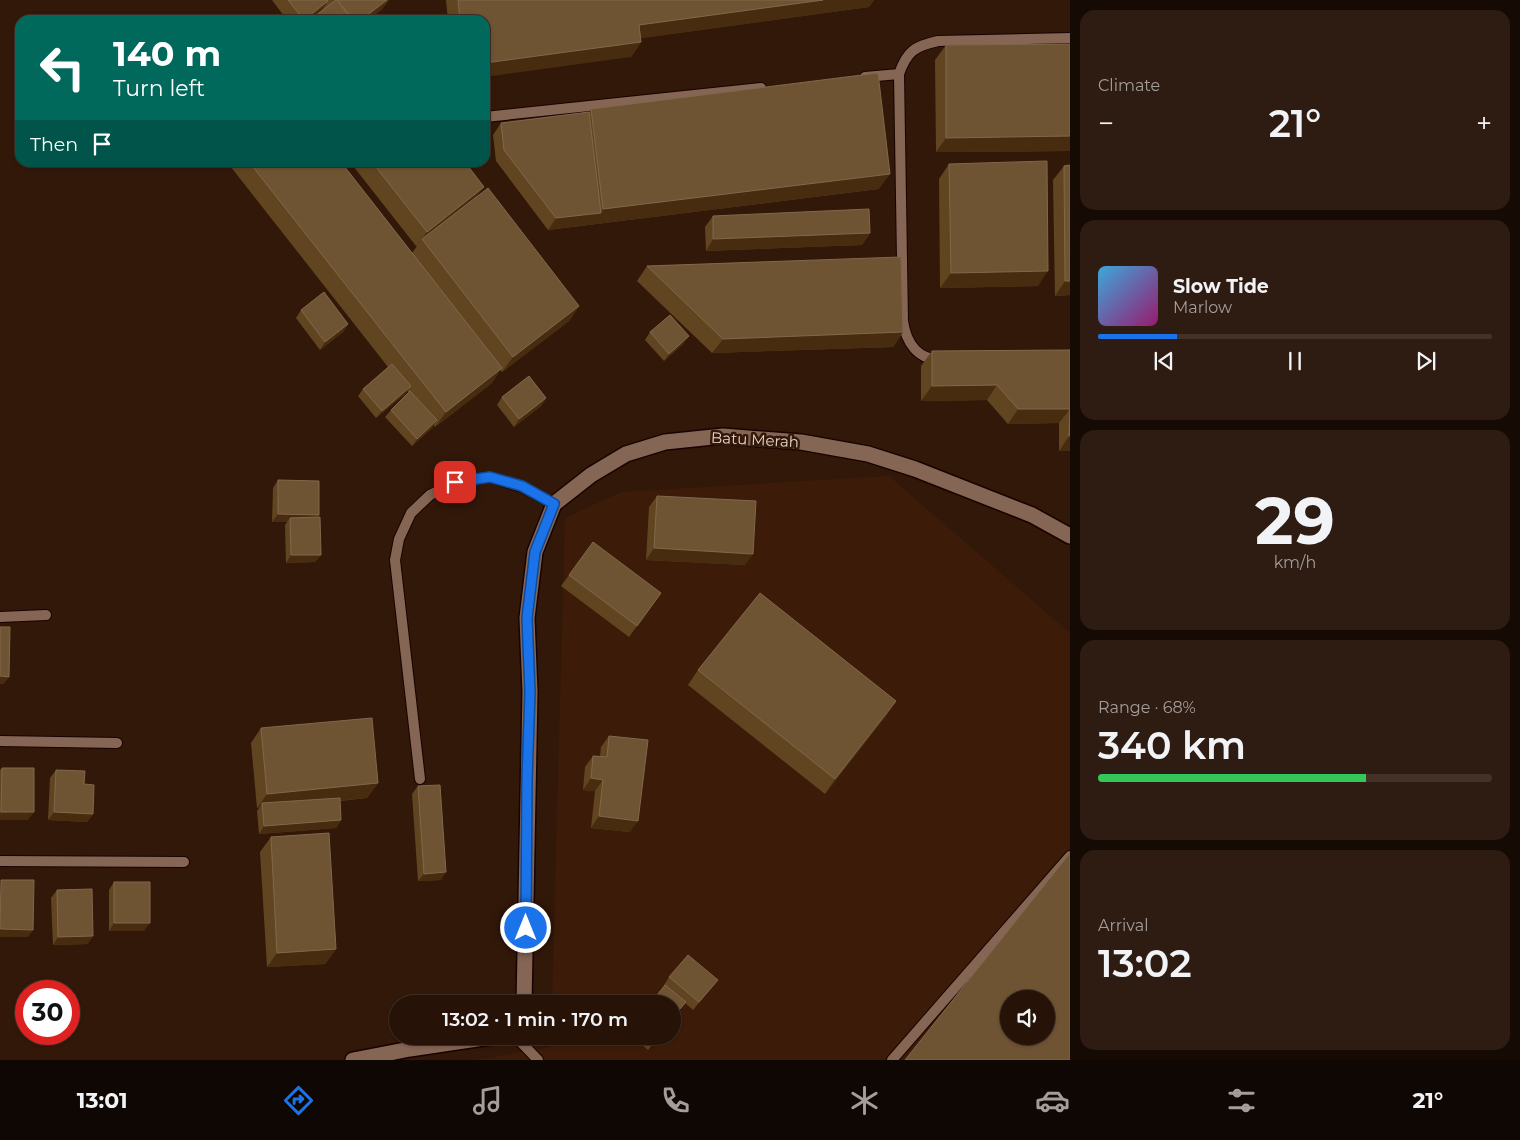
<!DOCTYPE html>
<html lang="en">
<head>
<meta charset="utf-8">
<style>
	:root { --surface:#261207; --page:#2e1b11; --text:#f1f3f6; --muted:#a49e9b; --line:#423228; --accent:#1a73e8 }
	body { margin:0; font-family:Montserrat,sans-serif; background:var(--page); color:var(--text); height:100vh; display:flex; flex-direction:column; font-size:19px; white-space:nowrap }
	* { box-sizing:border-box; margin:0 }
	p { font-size:16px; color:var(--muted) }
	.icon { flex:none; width:28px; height:28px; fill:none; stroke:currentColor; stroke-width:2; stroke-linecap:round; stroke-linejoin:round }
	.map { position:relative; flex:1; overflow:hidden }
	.panel { display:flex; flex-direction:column; gap:10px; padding:10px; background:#150a04; width:450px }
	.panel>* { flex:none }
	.banner { position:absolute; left:15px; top:15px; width:475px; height:152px; border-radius:15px; box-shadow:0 1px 4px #0004,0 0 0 1px var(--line); background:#00695c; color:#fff; overflow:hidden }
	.fabs { position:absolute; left:1000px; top:990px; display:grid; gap:10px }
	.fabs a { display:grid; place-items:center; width:55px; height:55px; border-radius:50%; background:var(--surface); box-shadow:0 1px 4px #0004,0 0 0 1px var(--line); font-size:25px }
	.speed { position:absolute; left:15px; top:980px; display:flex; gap:10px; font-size:25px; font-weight:700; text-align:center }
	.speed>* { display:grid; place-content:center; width:65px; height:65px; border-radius:50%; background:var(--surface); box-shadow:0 1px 4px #0004,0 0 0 1px var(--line); line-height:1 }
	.speed .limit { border:8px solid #d22; background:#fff; color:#111 }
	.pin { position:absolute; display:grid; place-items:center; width:42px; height:42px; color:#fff; margin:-21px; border-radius:10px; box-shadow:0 2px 8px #0006 }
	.me { position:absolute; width:55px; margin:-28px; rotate:0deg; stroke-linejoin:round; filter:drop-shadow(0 0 4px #0008) }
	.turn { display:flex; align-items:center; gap:18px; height:105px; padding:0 15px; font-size:22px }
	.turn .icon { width:65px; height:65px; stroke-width:2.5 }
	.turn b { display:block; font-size:35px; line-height:42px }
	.then { display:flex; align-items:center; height:48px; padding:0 15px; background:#0003; gap:10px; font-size:19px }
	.big { font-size:38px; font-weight:600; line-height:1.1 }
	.panel .card { flex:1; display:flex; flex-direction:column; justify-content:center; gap:8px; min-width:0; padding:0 18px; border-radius:15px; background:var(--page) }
	.panel .dial { align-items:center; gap:0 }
	.dial b { font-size:65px; line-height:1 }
	.song { display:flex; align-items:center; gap:15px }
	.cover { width:60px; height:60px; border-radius:8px; background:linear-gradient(135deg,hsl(200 70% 55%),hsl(320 70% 35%)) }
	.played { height:5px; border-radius:2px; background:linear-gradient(90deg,var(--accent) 20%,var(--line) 20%) }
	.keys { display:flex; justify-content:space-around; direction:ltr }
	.heat { display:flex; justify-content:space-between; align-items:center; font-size:28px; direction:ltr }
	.charge { height:8px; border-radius:4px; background:linear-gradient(90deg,#34c759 68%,var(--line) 0) }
	.trip { position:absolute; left:389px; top:995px; width:292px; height:50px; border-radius:25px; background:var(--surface); box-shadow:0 1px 4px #0004,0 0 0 1px var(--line); font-weight:600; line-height:50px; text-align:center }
	.dock { display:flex; height:80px; justify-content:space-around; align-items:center; background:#0f0703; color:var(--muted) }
	.dock .icon { width:35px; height:35px }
	.dock .on { color:var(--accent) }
	.dock b { font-size:22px; color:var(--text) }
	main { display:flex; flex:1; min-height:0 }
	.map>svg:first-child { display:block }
</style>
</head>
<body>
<main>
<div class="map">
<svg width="1070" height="1060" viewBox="0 0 1070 1060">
	<rect width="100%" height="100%" fill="#321809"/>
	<path fill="#3c1c09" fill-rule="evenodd" d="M889,476L1070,633V1060H476L551,1047L552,1036H672V1004H552L565,518L621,492ZM1009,999H1046V1036H1009Z"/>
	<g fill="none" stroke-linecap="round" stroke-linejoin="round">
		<defs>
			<path id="lane" d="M865,77L899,74
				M485,117L761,88
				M940,360C917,359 906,342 903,321L899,74C907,51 915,46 938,41L1070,38
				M0,617L46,615
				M0,741L117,743
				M420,779L395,560L399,539L411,513L430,495L455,482L490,477L522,487L554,504
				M0,861L184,862
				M515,1036L538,1060
				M892,1060L1070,856"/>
			<path id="street" d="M524,1004L530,692L527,618L535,552L554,504L591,475L626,454L665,442L723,436L801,442L868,454L915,469L1032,515L1070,536
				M353,1060L410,1049L497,1036"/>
		</defs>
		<use href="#lane" stroke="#180300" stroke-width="12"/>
		<use href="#street" stroke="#180300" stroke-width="18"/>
		<use href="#lane" stroke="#856554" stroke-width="10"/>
		<use href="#street" stroke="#856554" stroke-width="15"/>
	</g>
	<path fill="#614521" d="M272,0H389L382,9L368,20H287Z
		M446,0H874L869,7L641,38V42L631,57L485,20H448Z
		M1070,44V151L936,152L935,60L946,45Z
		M591,109L879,189L548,230L496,161L493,135L501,123L589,112Z
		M227,162H341L412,253L417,246H416L350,162H465L477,197L579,306L569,321L502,372L500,370L492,383L435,427L434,425L432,428L412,446L385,417L391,410L409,393L407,391L405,394L376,418L358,396L363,389L388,367Z
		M949,164L1038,286L940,288L939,179Z
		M1070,165V295L1055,296L1053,180L1064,166Z
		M713,216L870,233L862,245L706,251L705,227Z
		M647,266L903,332L893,347L712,353L637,281Z
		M301,310L348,324L343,332L320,350L296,318Z
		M650,332L683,344L664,361L645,340Z
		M1070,350V451H1059V423L1008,424L987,400L921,401V366L932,351Z
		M502,397L546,398L541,406L514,427L497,405Z
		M278,480L319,515L317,517L321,555L315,562L286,563L285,525L287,522H272L273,488Z
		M657,496L745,565L646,560L649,507Z
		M569,575L653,604L629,637L561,586Z
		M698,670L896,701L886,716L825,794L688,685Z
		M261,728L378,783L367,798L340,801L341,820L336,828L259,834L257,811L259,808H257L251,743Z
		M609,736L630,832L591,828L595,791L583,790L585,767L593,756H600L601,747Z
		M2,768L28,820H0V770Z
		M56,770L84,784L93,814L87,822L48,820L50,778Z
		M418,786L441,880L418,881L412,794Z
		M271,837L336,949L325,964L267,967L260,852Z
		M114,882L144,931H109V890Z
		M57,890L88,944L53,945L51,898Z
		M669,977L718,980L712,987L693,1010L685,1003L672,1019V1004L664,985Z
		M632,1036H659L648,1050Z"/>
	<path fill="#482c10" d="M387,0H389L382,9L368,20H361Z
		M823,0H874L869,7L629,40L639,25Z
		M328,1L320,13L310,20H304Z
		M641,42L631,57L485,77V63Z
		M1070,136V151L936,152L946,138Z
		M890,174L879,189L548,230L556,218L601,213L603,209Z
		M484,187L473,201L422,239L416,246L427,232Z
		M870,233L862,245L706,251L713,239Z
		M1048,271L1038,286L940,288L951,273Z
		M1065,281H1070V295L1055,296Z
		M579,306L569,321L502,372L513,357Z
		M348,324L343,332L320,350L325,342Z
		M903,332L893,347L712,353L723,339Z
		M689,336L683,344L664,361L669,354Z
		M502,368L492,383L435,427L446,412Z
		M997,385L987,400L921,401L932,386Z
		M411,386L405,394L376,418L382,411Z
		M546,398L541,406L514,427L519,419Z
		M1018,409H1070L1059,423L1008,424Z
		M437,420L432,428L412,446L417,439Z
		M1069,436H1070V451H1059Z
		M278,514L319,515L313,523L290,518L287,522H272Z
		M654,548L753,554L745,565L646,560Z
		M291,555H321L315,562L286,563Z
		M0,676L9,677L4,684H0Z
		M896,701L886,716L825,794L835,779Z
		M591,778L603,780L595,791L583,790Z
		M378,783L367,798L263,808L262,803L259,808H257L267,794Z
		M1,812H34L28,820H0V814Z
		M54,812L93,814L87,822L48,820Z
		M599,816L638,821L630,832L591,828Z
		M341,820L336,828L259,834L264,826Z
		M446,872L441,880L418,881L424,874Z
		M114,923H150L144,931H109Z
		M0,930H33L28,937H0Z
		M93,936L88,944L53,945L58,937Z
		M336,949L325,964L267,967L277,953Z"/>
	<path fill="#6f5433" stroke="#82684b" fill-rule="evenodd" d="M288,0H327L328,1L304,20Z
		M336,0H337L353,20H310Z
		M337,0H387L361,20H353Z
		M458,0H823L639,25L641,42L485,63V20H460Z
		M1070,44V136L946,138V45Z
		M878,73L890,174L603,209L591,109Z
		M589,112L601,213L556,218L504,150L501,123Z
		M1047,161L1048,271L951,273L949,164Z
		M249,162H341L502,368L446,412Z
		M372,162H465L484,187L427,232Z
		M1070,165V281H1065L1064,166Z
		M488,188L579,306L513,357L422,239Z
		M869,209L870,233L713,239V216Z
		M901,257L903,332L723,339L647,266Z
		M324,292L348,324L325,342L301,310Z
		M670,315L689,336L669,354L650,332Z
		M1070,350V436H1069L1070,409H1018L997,385L932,386V351Z
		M392,364L411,386L382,411L363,389Z
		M529,376L546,398L519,419L502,397Z
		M410,391L437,420L417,439L391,410Z
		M278,480L319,481V515L278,514Z
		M657,496L756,501L753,554L654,548Z
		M320,517L321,555H291L290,518Z
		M593,542L661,593L637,626L569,575Z
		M760,593L896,701L835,779L698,670Z
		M0,627H10L9,677L0,676Z
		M372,718L378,783L267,794L261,728Z
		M609,736L648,740L638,821L599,816L603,780L591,778L593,756L607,757Z
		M2,768H34V812H1Z
		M56,770L85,771L84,784L94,785L93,814L54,812Z
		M440,785L446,872L424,874L418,786Z
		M340,798L341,820L264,826L262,803Z
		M329,833L336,949L277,953L271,837Z
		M1070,853V1060H905ZM1009,999H1046V1036H1009Z
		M1,880H34L33,930L0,929Z
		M114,882H150V923H114Z
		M92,889L93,936L58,937L57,890Z
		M688,955L718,980L699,1002L669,977Z
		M665,985L686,1002L672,1018V1004H650Z
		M646,1036H658L653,1042Z"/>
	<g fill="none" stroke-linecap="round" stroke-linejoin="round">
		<defs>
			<path id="route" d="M455,482L490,477L522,486L554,504L535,552L527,618L530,692L527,780L526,928"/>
		</defs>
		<use href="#route" stroke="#114b97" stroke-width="12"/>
		<use href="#route" stroke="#1a73e8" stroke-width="9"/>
	</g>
	<g text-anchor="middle" stroke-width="5" stroke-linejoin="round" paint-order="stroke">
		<g font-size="15" fill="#e6d4ca" stroke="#321809">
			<text transform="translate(755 440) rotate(3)" y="5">Batu Merah</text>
		</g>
	</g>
</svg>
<div class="fabs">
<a><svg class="icon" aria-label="sound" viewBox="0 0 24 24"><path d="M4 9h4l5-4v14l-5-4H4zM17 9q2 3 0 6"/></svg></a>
</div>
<div class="speed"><div class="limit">30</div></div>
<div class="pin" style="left:455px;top:482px;background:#d93025"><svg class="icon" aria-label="arrive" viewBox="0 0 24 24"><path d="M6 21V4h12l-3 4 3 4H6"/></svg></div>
<svg class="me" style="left:526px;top:928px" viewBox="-20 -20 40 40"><circle r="17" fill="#1a73e8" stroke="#fff" stroke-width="3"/><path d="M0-11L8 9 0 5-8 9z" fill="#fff"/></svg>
<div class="trip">13:02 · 1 min · 170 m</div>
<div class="banner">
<div class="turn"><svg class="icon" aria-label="left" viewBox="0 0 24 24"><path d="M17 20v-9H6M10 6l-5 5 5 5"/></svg><div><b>140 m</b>Turn left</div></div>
<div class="then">Then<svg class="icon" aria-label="arrive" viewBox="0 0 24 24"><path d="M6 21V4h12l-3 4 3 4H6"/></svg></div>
</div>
</div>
<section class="panel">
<div class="card"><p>Climate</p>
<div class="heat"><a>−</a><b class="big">21°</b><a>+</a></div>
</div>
<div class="card">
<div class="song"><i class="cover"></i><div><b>Slow Tide</b><p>Marlow</p></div></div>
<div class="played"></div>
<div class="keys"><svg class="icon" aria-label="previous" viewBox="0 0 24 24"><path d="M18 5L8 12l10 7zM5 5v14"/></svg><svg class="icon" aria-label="pause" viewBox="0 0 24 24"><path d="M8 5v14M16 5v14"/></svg><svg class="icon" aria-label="next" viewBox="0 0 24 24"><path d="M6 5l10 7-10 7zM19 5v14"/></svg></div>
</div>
<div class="card dial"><b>29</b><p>km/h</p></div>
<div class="card"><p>Range · 68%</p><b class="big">340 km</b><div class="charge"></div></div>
<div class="card"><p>Arrival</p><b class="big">13:02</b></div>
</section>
</main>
<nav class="dock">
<b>13:01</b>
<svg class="icon on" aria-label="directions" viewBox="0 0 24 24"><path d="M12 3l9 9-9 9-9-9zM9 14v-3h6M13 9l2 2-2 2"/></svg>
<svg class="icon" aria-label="music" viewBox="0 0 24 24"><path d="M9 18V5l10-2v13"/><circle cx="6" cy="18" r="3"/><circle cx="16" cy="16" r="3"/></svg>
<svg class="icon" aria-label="phone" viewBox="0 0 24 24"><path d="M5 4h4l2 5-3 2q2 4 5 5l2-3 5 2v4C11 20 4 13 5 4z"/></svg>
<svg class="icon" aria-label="climate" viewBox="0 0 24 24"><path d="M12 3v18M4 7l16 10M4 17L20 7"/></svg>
<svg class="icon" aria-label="car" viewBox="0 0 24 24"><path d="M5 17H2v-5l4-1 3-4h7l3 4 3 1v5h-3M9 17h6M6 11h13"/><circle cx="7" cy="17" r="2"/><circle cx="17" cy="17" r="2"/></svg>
<svg class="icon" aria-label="filters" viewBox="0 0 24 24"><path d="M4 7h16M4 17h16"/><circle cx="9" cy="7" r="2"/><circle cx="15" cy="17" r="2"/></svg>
<b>21°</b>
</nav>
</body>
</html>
